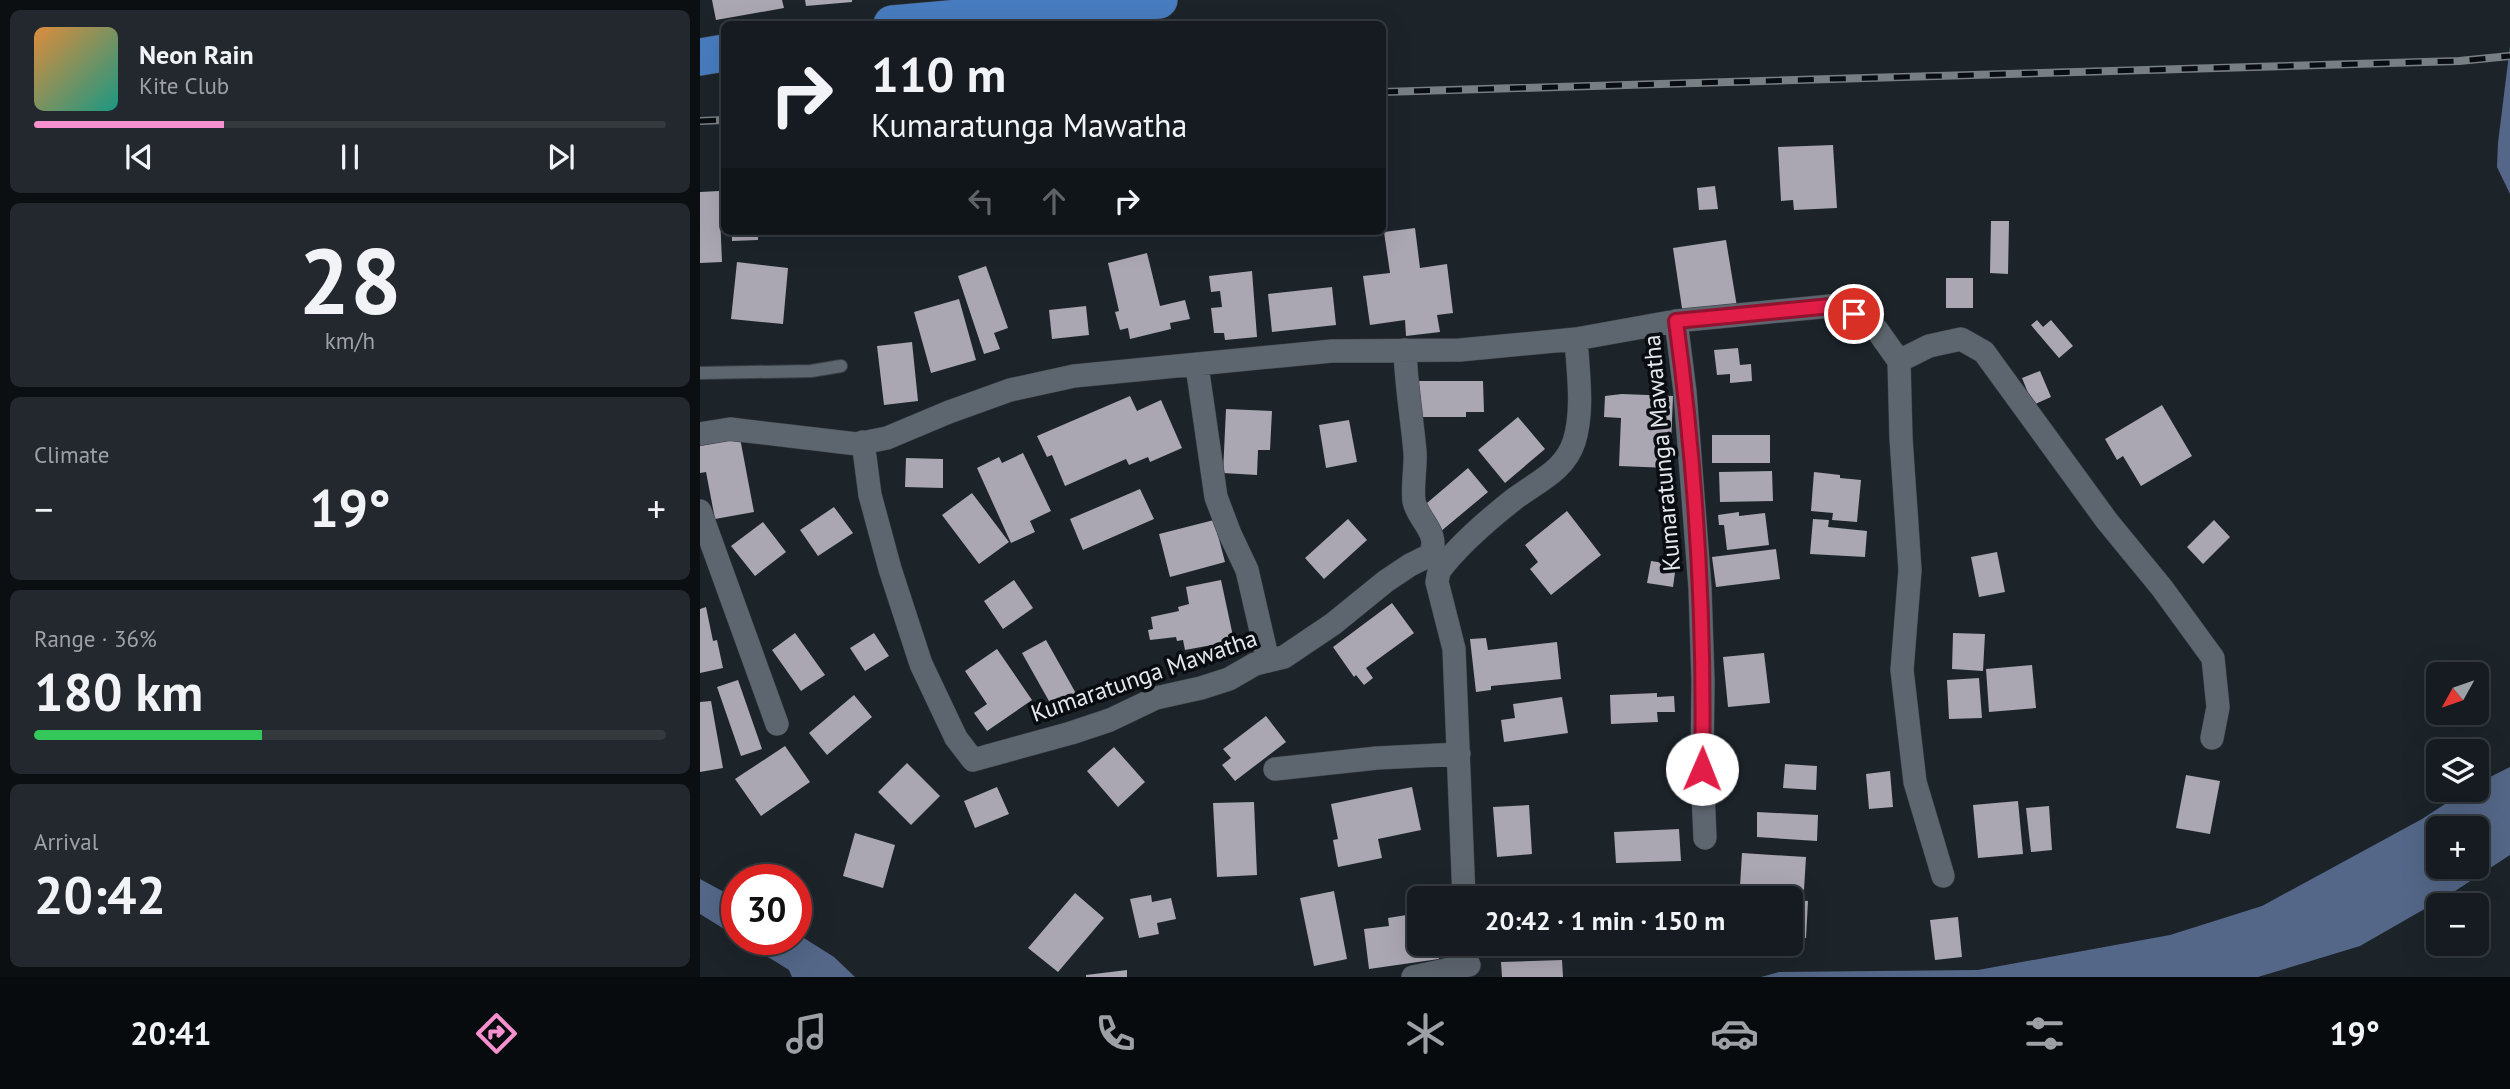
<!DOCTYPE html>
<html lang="en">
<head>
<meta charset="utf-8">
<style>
	:root { --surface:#151b20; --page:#22282d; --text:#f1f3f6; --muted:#9da1a5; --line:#34393e; --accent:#f790ce }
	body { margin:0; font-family:"PT Sans",sans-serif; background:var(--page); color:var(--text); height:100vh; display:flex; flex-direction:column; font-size:26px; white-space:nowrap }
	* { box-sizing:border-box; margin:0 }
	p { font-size:23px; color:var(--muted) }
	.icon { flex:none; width:38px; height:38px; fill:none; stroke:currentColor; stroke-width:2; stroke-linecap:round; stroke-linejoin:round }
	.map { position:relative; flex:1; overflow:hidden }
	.side { display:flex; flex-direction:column; gap:10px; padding:10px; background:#0c0f12; width:700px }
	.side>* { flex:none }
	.hud { position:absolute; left:21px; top:21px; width:665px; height:214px; border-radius:10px; box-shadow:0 7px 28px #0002,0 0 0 2px var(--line); background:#151b20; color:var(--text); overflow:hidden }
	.needle { width:46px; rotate:230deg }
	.controls { position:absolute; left:1726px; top:662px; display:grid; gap:14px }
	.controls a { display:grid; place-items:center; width:63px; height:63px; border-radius:10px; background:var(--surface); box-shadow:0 7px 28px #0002,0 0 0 2px var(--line); font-size:35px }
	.speed { position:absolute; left:21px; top:864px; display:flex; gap:14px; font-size:35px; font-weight:700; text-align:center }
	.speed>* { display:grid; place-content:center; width:91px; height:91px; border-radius:50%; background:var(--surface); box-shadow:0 7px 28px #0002,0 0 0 2px var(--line); line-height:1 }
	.speed .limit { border:10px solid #d22; background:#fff; color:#111 }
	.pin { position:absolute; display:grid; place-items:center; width:60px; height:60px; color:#fff; margin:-30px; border:4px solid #fff; border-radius:50%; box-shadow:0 2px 7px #0007 }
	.me { position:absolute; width:77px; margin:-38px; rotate:1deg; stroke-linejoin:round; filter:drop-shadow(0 0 5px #0008) }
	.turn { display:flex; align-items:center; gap:24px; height:147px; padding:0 35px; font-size:32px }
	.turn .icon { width:91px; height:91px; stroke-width:2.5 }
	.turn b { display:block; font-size:49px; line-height:60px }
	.lanes { display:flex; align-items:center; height:66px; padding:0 35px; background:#0003; justify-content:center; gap:35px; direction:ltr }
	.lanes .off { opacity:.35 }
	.big { font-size:52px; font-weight:700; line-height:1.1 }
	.side .widget { flex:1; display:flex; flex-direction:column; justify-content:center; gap:10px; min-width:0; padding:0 24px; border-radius:10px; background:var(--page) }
	.side .dial { align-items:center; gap:0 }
	.dial b { font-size:91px; line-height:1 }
	.song { display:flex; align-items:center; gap:21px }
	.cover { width:84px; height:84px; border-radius:10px; background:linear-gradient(135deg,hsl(30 70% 55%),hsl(170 70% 35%)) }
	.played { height:7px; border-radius:4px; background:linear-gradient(90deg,var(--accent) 30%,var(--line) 30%) }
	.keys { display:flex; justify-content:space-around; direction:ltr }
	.heat { display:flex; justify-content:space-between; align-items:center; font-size:38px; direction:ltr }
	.charge { height:10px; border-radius:5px; background:linear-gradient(90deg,#34c759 36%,var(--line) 0) }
	.trip { position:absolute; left:707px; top:886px; width:396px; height:70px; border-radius:10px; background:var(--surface); box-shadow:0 7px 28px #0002,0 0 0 2px var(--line); font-weight:700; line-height:70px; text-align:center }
	.dock { display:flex; height:112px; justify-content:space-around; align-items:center; background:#080b0d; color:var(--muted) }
	.dock .icon { width:49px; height:49px }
	.dock .selected { color:var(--accent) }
	.dock b { font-size:32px; color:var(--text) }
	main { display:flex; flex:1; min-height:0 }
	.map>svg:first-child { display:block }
</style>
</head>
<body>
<main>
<section class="side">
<div class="widget">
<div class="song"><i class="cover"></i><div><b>Neon Rain</b><p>Kite Club</p></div></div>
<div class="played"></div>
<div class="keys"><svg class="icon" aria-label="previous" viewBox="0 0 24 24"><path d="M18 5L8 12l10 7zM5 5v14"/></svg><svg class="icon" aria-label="pause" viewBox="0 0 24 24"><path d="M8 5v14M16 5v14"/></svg><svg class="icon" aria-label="next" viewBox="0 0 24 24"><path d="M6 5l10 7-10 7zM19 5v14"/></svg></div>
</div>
<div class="widget dial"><b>28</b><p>km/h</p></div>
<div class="widget"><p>Climate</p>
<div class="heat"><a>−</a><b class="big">19°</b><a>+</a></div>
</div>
<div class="widget"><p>Range · 36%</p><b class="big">180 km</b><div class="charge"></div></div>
<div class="widget"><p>Arrival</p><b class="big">20:42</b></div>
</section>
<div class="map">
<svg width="1810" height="977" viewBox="0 0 1810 977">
	<rect width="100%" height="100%" fill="#1c242a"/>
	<path fill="#546788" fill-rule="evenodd" d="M1810,46V194L1797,167L1798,143Z
		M1810,767V855L1749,895L1660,946L1558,977H1061L1079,972L1278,970L1470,935L1562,906L1722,819L1768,789H1776V784ZM1738,828H1776V866H1738Z
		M0,879L37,899V937L0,914Z
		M96,933L134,957L155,977H92L89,970L41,940H96Z"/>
	<path fill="#aaa6b2" d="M12,0H82L84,8L16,20Z
		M105,0H152V2L106,6Z
		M1133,145L1137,208L1094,210L1093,200L1081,201L1078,147Z
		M1015,186L1018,209L999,210L997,188Z
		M19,191L22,262L0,263V192Z
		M1291,221H1309L1308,274L1290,273Z
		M715,228L720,268L747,264L753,313L737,315L740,332L706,336L705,320L670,325L663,276L690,273L684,232Z
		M32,231H58V240L32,241Z
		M1026,240L1037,307L983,315L973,248Z
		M447,253L460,306L485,300L490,319L470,323L471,329L430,339L428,328L420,330L415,312L419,311L408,263Z
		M37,262L88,268L83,324L31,319Z
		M286,266L308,328L294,333L300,349L284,354L258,276Z
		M552,271L557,337L525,340L524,333H514L511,308L522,307L520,291L511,292L509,276Z
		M1246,278H1273V308H1246Z
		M632,287L636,325L572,332L568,294Z
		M259,299L276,360L231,373L214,312Z
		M386,306L389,335L352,339L349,310Z
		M1337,320L1343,327L1351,320L1373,346L1359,358L1331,325Z
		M212,342L218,401L184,405L177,346Z
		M1038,348L1040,365L1051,364L1052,381L1030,383V374L1017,375L1014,350Z
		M1340,371L1351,397L1333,405L1322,378Z
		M714,381H783L784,412H766V417H714Z
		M922,394L973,396L970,468L919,466L921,418L904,417L905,396Z
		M430,396L437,411L461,400L482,448L450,462L448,457L429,465L426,459L365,486L352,455L347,457L337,436Z
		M1462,405L1492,456L1441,486L1423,456L1417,460L1405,439Z
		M526,409L572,411L570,450H558L557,475L523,473Z
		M818,417L845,449L805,483L778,450Z
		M649,420L657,462L626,468L619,425Z
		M1012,435H1070V463H1012Z
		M40,438L54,512L15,519L6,472L0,473V446Z
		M323,453L351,511L330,521L335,532L311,543L277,468L299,457L302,463Z
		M206,458L243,459V488L205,487Z
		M768,468L788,492L740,532L720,509Z
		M1072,471L1073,501L1020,502L1019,472Z
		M1114,472L1140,475V478L1161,480L1157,522L1132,520L1133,513L1111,511Z
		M440,489L454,519L383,550L370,519Z
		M272,493L309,542L279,564L242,515Z
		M134,507L153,533L118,556L100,530Z
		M867,511L901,555L851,595L830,569L838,562L825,545Z
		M1039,512V516L1065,513L1069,545L1027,550L1024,525H1019L1018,515Z
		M648,519L667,540L624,579L605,558Z
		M1113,519L1129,520L1128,527L1167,531L1165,557L1110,554Z
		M514,520L525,562L470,577L459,534Z
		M1514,520L1530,537L1503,564L1487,547Z
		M63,522L86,552L55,576L31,546Z
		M1076,549L1080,579L1016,587L1012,557Z
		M1297,552L1305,592L1279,597L1271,557Z
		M951,561L976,565L973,587L947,583Z
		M314,580L333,608L303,629L284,601Z
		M521,580L534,641L524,643L527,657L515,660L512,645L485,650L483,640L477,641L476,637L450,640L448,630L453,629L451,617L479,611L478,607L489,604L486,587Z
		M692,603L714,633L666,668L673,678L664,685L656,675L654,677L633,647Z
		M6,607L13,641L17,640L23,668L0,673V609Z
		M95,633L125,675L101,691L72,650Z
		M174,633L189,656L165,671L150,648Z
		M1253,633L1285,634L1283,671L1252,669Z
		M786,638L788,650L857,642L861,679L791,686V690L776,692L770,639Z
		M346,640L378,697L354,710L322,653Z
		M297,649L332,700L287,731L274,713L287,704L265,671Z
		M1064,653L1070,703L1028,707L1023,657Z
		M1332,665L1336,708L1289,712L1286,669Z
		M1279,678L1282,718L1249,719L1247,680Z
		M38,680L62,749L41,756L17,687Z
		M957,693V697L974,696L975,712H957L958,722L911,724L910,695Z
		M154,695L172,717L127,755L109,733Z
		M862,697L868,733L804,742L801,720L815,718L813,704Z
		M11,701L23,768L0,772V702Z
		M566,716L586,742L535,781L522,765L531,758L523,749Z
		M85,746L110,782L61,816L35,779Z
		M414,747L445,782L418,807L387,771Z
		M207,763L240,796L211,825L178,792Z
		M1085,764L1117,766L1116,790L1083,788Z
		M1190,771L1193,807L1169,809L1166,774Z
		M1486,775L1520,781L1510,834L1476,828Z
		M297,787L309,814L275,828L264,801Z
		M712,787L721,830L678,839L682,858L638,867L633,840L638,839L631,804Z
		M1318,801L1323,854L1278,858L1273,805Z
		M554,802L557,875L517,877L513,803Z
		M829,805L832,854L797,857L793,807Z
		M1349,806L1352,850L1331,852L1326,808Z
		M1057,812L1118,815L1117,841L1057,837Z
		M979,829L981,861L916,863L914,832Z
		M155,833L195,845L183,888L143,876Z
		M1042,853L1106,857L1104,890L1040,886Z
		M634,891L647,959L614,966L600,898Z
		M375,893L404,918L358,972L328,948Z
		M451,895L452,902L471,898L476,919L457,923L459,934L439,938L430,899Z
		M1090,900L1108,901L1106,938L1090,937Z
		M719,913V943H737L739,959L669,969L664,929L689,926L688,918Z
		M1258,917L1262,957L1235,960L1230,920Z
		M951,943H988V953L951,952Z
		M862,960L863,977H802L801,962Z
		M427,970V977H386V975Z"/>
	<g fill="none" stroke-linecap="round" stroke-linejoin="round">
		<defs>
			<path id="lane" d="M0,373L111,371L141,366"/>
			<path id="street" d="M976,321L985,392L1000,588L1003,681L1002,769L1005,838
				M1199,361L1201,438L1210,570L1202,670L1215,782L1243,876
				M497,366L516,497L530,534L547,570L568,661
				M0,434L30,429L157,444L187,438L249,412L310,390L374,376L632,351L760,350L876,339L976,321L1141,305L1177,330L1199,361L1229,346L1261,339L1284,352L1407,521L1462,588L1513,658L1518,707L1512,738
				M163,442L170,495L190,569L221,664L256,738L273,760L371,733L410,720L456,698L501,688L529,679L555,664L584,657L633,624L686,581L710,565L730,555C741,533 718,521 714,501C712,486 716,468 715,452C712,418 706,385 705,350
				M0,511L77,724
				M575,769L677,758L759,754
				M764,898L754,649L737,582L739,571C757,547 789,519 813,500C836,482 864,472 874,442C884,410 878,372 876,339
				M713,977L769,965"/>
			<path id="primary" d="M192,24L459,0
				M0,57L24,53"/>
		</defs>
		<use href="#lane" stroke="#3c4248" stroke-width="14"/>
		<use href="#street" stroke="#3c4248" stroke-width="24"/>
		<use href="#primary" stroke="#3c4248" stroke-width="38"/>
		<use href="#lane" stroke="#5d656e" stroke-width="12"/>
		<use href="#street" stroke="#5d656e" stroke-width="23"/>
		<use href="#primary" stroke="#487cc0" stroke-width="37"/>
		<defs>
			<path id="rail" d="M682,92L1759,61L1810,56
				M0,121L24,120"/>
		</defs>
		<use href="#rail" stroke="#798085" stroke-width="8"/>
		<use href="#rail" stroke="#090c10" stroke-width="5" stroke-dasharray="16" stroke-linecap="butt"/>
	</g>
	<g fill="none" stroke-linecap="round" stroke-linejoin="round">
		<defs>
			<path id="route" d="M1002,769C1005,620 996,469 976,321L1141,305L1154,314"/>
		</defs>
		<use href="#route" stroke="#92132f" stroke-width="18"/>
		<use href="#route" stroke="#e11d48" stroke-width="12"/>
	</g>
	<g text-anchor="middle" stroke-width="7" stroke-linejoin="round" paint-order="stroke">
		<g font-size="24" fill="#e4e9ee" stroke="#090c10">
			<text transform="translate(962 453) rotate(-95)" y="8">Kumaratunga Mawatha</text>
			<text transform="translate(444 676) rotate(-19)" y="8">Kumaratunga Mawatha</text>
		</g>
	</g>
</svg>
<div class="controls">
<a><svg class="needle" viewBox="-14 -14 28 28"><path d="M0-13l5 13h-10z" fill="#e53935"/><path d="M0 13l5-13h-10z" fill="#9da1a5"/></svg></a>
<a><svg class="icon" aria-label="layers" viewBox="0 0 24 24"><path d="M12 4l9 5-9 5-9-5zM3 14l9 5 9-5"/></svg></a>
<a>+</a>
<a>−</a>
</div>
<div class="speed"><div class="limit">30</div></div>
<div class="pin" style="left:1154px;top:314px;background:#d93025"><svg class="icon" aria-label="arrive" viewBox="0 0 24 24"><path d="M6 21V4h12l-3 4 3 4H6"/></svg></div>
<svg class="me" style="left:1002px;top:769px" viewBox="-20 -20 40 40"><circle r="19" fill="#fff"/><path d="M0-13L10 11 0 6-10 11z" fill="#e11d48"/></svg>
<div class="trip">20:42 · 1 min · 150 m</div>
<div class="hud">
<div class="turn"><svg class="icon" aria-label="right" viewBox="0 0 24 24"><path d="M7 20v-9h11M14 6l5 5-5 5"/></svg><div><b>110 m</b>Kumaratunga Mawatha</div></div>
<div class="lanes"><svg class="icon off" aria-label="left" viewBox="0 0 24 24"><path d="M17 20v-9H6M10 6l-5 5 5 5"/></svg><svg class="icon off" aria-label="ahead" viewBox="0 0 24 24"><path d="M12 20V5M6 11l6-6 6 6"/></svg><svg class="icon" aria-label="right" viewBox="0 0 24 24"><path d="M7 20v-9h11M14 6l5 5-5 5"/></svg></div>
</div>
</div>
</main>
<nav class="dock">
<b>20:41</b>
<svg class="icon selected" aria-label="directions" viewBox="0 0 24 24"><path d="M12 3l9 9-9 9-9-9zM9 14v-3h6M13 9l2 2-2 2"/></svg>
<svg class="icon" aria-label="music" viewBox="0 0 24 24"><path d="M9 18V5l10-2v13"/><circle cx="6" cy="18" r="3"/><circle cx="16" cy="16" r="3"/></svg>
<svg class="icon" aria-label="phone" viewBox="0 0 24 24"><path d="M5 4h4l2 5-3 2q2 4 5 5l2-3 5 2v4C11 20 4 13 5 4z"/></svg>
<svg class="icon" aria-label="climate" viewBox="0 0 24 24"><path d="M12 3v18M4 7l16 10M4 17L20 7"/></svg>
<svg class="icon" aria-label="car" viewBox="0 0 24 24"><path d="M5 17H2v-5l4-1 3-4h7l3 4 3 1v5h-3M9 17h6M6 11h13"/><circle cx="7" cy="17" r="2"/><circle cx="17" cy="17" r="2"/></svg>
<svg class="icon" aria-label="filters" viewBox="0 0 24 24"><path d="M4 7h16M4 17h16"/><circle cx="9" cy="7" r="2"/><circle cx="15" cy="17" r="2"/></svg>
<b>19°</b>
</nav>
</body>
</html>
